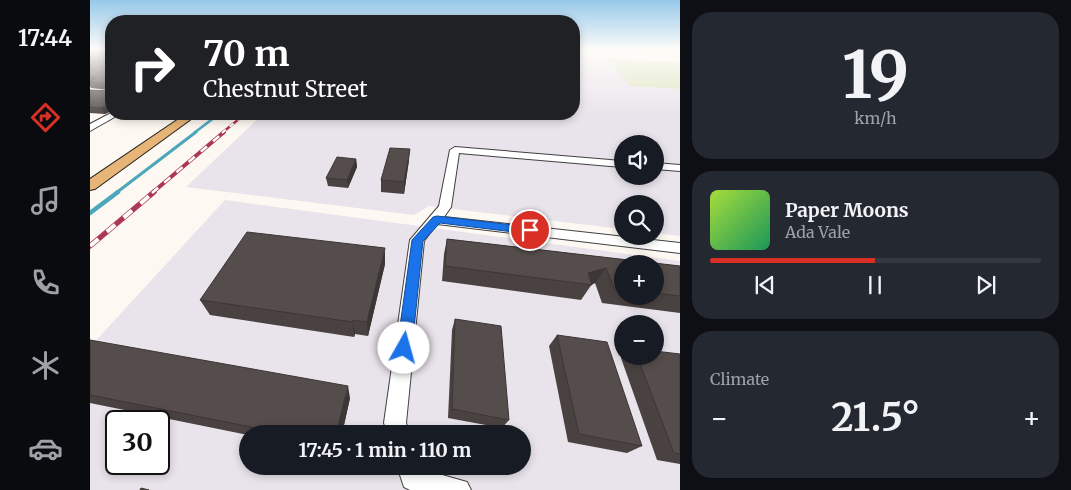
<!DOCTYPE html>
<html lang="en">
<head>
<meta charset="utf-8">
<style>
	:root { --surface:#171b24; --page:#242831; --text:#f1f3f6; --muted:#9ea1a6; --line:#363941; --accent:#d93025 }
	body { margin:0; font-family:Merriweather,serif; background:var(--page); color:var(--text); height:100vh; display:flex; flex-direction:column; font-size:19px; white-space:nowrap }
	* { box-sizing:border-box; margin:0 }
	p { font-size:16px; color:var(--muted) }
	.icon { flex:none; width:28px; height:28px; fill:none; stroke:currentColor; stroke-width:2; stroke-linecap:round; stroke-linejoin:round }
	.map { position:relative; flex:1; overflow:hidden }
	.side { display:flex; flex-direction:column; gap:12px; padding:12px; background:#0d0f14; width:391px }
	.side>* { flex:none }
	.hud { position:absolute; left:15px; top:15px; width:475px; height:105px; border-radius:20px; box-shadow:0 2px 8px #0003; background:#202124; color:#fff; overflow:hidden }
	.controls { position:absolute; left:524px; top:135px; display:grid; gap:10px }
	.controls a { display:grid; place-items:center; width:50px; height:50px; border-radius:50%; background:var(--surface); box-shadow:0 2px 8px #0003; font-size:25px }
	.speed { position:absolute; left:15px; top:410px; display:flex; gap:10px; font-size:25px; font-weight:700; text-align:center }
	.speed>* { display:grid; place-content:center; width:65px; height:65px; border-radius:50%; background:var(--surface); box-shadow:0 2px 8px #0003; line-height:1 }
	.speed .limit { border:2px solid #111; border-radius:8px; background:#fff; color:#111 }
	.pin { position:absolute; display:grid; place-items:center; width:42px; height:42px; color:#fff; margin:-21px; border:2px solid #fff; border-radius:50%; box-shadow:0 1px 5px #0007 }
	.me { position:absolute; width:55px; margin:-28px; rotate:7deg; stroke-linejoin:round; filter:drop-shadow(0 0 4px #0008) }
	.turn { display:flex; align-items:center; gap:18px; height:105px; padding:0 15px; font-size:22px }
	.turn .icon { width:65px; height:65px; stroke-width:2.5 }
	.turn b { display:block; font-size:35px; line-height:42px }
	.big { font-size:38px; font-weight:700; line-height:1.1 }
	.side .tile { flex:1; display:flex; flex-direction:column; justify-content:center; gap:8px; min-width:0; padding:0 18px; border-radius:20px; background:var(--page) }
	.side .dial { align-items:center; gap:0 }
	.dial b { font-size:65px; line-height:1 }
	.song { display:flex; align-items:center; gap:15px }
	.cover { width:60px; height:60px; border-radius:8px; background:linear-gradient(135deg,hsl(80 70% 55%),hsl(150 70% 35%)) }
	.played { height:5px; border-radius:2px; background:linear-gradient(90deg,var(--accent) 50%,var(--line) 50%) }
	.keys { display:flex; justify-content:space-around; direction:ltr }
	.heat { display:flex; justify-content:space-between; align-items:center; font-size:28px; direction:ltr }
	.trip { position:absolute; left:149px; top:425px; width:292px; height:50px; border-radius:25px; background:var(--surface); box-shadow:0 2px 8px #0003; font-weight:700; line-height:50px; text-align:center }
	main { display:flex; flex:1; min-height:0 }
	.tab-bar { display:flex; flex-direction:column; width:90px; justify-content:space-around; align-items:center; background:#090b0e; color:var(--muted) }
	.tab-bar .icon { width:35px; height:35px }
	.tab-bar .selected { color:var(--accent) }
	.tab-bar b { font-size:22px; color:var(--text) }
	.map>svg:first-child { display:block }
</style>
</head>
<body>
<main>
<nav class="tab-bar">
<b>17:44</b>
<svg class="icon selected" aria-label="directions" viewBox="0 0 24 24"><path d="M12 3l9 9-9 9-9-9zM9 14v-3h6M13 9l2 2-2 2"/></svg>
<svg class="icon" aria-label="music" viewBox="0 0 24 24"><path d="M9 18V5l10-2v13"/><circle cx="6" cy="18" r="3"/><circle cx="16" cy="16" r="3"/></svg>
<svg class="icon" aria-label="phone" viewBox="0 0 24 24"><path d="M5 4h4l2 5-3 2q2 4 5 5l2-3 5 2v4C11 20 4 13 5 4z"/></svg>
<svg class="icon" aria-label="climate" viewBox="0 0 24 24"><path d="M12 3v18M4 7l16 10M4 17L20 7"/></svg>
<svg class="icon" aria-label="car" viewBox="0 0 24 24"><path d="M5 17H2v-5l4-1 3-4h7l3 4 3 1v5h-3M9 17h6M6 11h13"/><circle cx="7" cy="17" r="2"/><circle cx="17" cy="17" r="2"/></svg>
</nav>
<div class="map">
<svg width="590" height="490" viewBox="0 0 590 490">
	<rect width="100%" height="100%" fill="#fdf8f1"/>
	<path fill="#e9e3eb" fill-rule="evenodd" d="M484,56L518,58L540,86L590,89V236L565,233V204H532V229L339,206L324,215L96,187L173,114H484ZM532,144H565V176H532Z
		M135,200L590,261V490H0V347ZM532,264H565V296H532ZM532,324H565V356H532ZM26,421H69V464H26ZM158,434H432V466H158Z"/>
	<path fill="#d9e4be" d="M484,49H590V57L484,51Z
		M518,58L590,62V89L540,86Z"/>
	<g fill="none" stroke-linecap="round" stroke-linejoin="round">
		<path stroke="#4ca6bc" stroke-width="2.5" d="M104,133L129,114"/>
		<path stroke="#4ca6bc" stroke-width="3" d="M26,193L106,132"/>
		<path stroke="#4ca6bc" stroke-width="4.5" d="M0,213L28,192"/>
		<defs>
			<path id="minor" d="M21,113L30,114L0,131V124Z
				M365,147L532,161V167L369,153L361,207L354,217L590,243V253L347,224L334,241L316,423L320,434H298L294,423L320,240L349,206L360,150Z
				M565,163L590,165V171L565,169Z
				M307,466H330L331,469L377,482L381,490H320L314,487Z"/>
			<path id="major" d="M96,114H108L5,189L0,190V179Z"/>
		</defs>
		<use href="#minor" stroke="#414141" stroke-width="2"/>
		<use href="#major" stroke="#1f1f1f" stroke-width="2"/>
		<use href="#minor" fill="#fff" fill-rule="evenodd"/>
		<use href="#major" fill="#e7b577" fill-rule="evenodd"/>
		<defs>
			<path id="rail-far2" d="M132,133L155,114"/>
			<path id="rail-far1" d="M62,193L134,132"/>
			<path id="rail" d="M0,246L64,192"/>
		</defs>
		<use href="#rail-far2" stroke="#ac3855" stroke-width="2.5"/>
		<use href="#rail-far1" stroke="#ac3855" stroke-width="4"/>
		<use href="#rail" stroke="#ac3855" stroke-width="5.5"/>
		<use href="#rail-far2" stroke="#fff" stroke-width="2" stroke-dasharray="5" stroke-linecap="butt"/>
		<use href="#rail-far1" stroke="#fff" stroke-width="2.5" stroke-dasharray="8" stroke-linecap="butt"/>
		<use href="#rail" stroke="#fff" stroke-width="4" stroke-dasharray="11" stroke-linecap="butt"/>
	</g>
	<path fill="#494241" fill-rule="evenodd" d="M0,49H21V111L15,114L0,113V90L19,91L18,90L1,88L0,86Z
		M266,159L267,167L258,188L238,186L236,178Z
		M319,160L314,194L291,192V180Z
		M357,239L590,266V313L512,303L505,283L502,284L491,300L352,281L354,254ZM532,264H565V296H532Z
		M295,264L278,336L265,334L264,337L120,315L110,300Z
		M365,319L419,420L412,428L358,418L362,330Z
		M467,335L552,446L537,453L478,442L459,346Z
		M0,340L260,398L252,434H158V435L0,403Z
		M590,354V464L567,460L531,358L533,356H565Z"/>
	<path fill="#3c3635" d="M21,102V111L15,114L11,108Z
		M320,149L319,160L314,194V182Z
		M266,159L267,167L258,188L257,180Z
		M295,248V264L278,336L277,322Z
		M516,268L505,283L501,285L498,273Z
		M263,320L265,334L264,337L263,322Z
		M258,386L260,398L252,434H246Z"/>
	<path fill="#554d4c" stroke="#3c3635" d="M0,49H21V102L11,108L0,107V90L19,91L18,84L0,82V81L7,78L0,77Z
		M300,148L320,149L314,182L291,180Z
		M247,157L266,159L257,180L236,178Z
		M157,232L295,248L277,322L263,320V322L110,300Z
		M357,239L590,266V296L565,293V264H532V289L524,288L516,268L498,273L502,285L355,266Z
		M365,319L411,326L419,420L362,409Z
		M467,335L517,342L552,446L489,434Z
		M0,340L258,386L246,434H196L0,395Z
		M565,351L590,354V454L584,453L547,356H565Z
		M51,488L59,490H50Z"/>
	<linearGradient id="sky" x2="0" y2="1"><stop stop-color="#96c8ea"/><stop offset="0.42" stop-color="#fefcf9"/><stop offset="1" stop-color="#fefcf9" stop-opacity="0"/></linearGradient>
	<rect width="590" height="118" fill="url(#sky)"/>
	<path fill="#1a73e8" stroke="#114b97" d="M347,216L440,227L446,230L440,234L350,223L333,241L322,348L320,353L314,355L309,353L307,348L322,240L343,217Z"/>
</svg>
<div class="controls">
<a><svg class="icon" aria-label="sound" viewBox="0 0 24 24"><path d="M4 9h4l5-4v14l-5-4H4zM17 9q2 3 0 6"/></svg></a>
<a><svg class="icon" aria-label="search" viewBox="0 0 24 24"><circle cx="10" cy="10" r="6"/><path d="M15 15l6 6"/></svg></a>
<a>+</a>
<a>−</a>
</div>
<div class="speed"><div class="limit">30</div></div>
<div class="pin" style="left:440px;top:230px;background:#d93025"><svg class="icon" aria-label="arrive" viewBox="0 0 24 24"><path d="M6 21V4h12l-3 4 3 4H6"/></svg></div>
<svg class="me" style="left:314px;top:348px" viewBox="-20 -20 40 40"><circle r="19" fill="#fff"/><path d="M0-13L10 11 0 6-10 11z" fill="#1a73e8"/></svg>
<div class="trip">17:45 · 1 min · 110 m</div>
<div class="hud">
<div class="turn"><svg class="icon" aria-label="right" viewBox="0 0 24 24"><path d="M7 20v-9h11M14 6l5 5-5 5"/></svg><div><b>70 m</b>Chestnut Street</div></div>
</div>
</div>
<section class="side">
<div class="tile dial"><b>19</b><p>km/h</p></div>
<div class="tile">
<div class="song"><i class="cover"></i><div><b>Paper Moons</b><p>Ada Vale</p></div></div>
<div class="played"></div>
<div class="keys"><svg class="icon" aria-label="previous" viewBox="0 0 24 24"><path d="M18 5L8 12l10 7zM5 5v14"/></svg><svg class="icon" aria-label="pause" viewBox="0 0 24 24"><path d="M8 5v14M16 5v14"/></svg><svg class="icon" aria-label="next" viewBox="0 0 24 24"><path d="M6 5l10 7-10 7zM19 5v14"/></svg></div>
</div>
<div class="tile"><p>Climate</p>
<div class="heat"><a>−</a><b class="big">21.5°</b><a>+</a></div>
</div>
</section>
</main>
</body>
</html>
